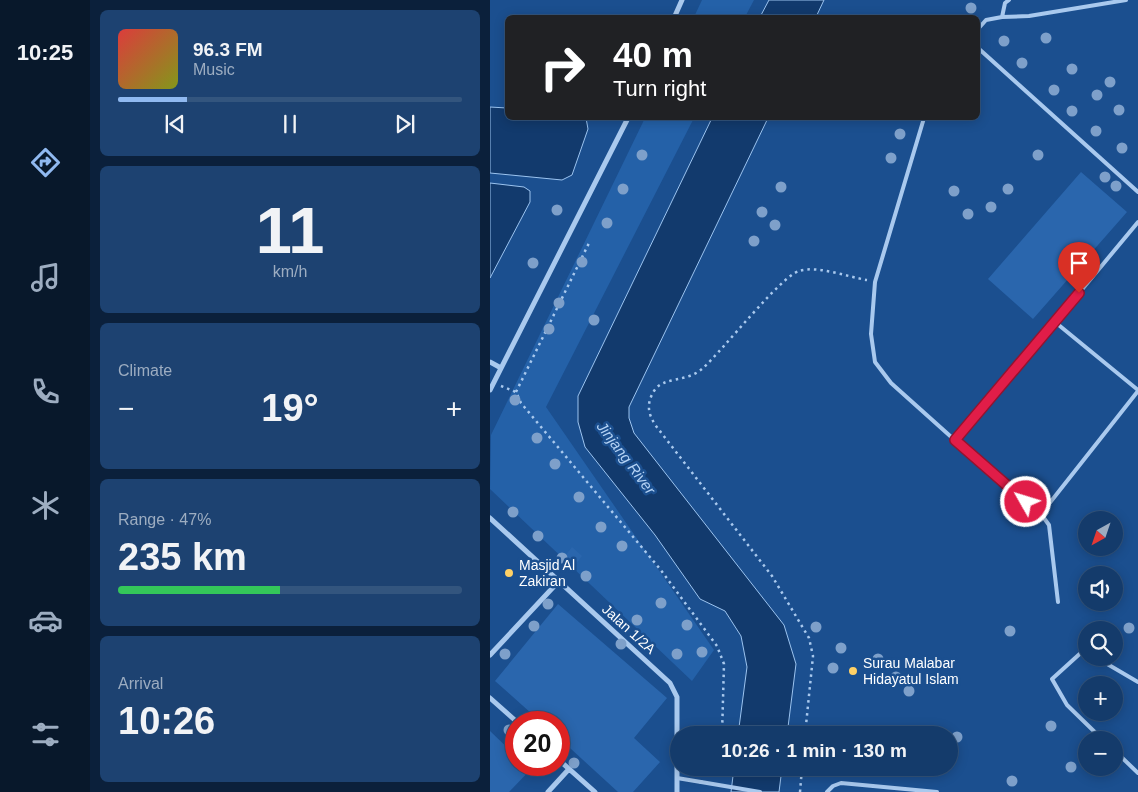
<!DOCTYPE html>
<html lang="en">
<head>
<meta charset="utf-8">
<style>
	:root { --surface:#143b6b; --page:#1d4271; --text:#f1f3f6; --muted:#9dadc1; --line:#33557e; --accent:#90b9f0 }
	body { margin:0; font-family:Helvetica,sans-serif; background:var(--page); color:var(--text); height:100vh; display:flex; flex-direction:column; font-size:19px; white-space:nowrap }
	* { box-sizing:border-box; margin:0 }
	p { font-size:16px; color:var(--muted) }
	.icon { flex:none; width:28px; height:28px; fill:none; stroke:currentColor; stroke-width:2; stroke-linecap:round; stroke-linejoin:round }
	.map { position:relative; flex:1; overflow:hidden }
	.panel { display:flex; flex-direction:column; gap:10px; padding:10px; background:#0b203b; width:400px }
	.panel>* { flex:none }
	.guide { position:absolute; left:15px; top:15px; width:475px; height:105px; border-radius:8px; box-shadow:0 2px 12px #0003,0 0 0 1px var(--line); background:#202124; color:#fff; overflow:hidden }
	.needle { width:32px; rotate:220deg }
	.tools { position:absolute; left:588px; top:511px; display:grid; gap:10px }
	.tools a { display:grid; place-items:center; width:45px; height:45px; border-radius:50%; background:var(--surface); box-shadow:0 2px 12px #0003,0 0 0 1px var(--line); font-size:25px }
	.speed { position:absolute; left:15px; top:711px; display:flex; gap:10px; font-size:25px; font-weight:700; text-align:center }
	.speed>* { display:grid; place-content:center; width:65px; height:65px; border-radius:50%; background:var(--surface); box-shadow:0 2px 12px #0003,0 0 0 1px var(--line); line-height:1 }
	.speed .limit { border:8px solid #d22; background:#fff; color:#111 }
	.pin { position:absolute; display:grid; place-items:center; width:42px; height:42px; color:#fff; margin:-51px -21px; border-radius:50% 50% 50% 0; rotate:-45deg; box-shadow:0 0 5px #0007 }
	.pin .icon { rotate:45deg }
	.me { position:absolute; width:55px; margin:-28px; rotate:309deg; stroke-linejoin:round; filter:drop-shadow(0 0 4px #0008) }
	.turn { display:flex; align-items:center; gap:18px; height:105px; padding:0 25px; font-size:22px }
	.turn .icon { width:65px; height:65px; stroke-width:2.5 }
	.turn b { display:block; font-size:35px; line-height:42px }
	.big { font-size:38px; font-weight:700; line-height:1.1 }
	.panel .card { flex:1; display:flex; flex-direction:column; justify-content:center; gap:8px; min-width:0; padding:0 18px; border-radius:8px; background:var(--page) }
	.panel .dial { align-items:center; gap:0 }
	.dial b { font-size:65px; line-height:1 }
	.song { display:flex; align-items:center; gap:15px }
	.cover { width:60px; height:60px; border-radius:8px; background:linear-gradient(135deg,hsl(0 70% 55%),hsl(70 70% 35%)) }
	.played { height:5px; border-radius:2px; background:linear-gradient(90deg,var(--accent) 20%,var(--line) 20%) }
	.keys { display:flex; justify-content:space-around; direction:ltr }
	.heat { display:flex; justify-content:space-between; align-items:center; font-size:28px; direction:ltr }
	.charge { height:8px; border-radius:4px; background:linear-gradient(90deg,#34c759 47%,var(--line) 0) }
	.trip { position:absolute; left:180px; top:726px; width:288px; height:50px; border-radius:25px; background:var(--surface); box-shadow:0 2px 12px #0003,0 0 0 1px var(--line); font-weight:700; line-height:50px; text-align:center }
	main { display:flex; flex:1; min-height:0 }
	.dock { display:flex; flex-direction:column; width:90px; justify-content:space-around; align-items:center; background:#08182b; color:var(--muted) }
	.dock .icon { width:35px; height:35px }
	.dock .selected { color:var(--accent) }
	.dock b { font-size:22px; color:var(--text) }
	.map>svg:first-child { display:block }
</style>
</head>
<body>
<main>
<nav class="dock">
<b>10:25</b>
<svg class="icon selected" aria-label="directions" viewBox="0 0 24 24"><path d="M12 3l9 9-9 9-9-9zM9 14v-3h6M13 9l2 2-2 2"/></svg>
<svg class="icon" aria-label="music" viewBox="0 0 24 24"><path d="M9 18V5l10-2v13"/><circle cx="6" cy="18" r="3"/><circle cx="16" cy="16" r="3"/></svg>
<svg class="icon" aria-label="phone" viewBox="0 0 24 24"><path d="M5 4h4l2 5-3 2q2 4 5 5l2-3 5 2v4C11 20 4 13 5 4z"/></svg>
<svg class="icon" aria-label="climate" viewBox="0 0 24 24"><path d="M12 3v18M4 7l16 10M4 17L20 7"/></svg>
<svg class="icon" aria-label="car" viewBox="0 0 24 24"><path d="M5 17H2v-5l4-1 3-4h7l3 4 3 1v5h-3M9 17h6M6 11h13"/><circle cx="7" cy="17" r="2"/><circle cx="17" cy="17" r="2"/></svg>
<svg class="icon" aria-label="filters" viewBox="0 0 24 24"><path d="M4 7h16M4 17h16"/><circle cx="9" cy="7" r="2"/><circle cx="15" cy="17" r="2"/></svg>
</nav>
<section class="panel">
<div class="card">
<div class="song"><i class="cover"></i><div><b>96.3 FM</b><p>Music</p></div></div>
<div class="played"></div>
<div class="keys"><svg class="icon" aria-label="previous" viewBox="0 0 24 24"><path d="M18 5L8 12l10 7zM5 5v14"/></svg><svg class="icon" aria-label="pause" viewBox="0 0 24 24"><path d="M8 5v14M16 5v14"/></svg><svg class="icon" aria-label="next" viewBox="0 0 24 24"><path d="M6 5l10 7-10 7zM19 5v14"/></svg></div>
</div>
<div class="card dial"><b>11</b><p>km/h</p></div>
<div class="card"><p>Climate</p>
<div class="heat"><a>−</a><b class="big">19°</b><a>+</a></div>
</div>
<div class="card"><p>Range · 47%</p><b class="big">235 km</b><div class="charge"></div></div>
<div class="card"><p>Arrival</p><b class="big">10:26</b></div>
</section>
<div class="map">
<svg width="648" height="792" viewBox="0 0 648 792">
	<rect width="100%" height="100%" fill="#1b4f8f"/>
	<path fill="#2461a8" d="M212,0H264L255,17H204Z
		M155,118H204L56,407L224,650L202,681L0,489L1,435Z"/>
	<path fill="#123a6d" stroke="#9cc4f0" d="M279,0H334L326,17H270Z
		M0,107L17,108L18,118H96L98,129L82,175L72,180L0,173Z
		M222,118H278L139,407V418L144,433L294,625L306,664L297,735H248L257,667L251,636L235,611L210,599L165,535L95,447L88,422V396Z
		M0,183L34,187L40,191V202L0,278Z
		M244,768H292L289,792H241Z"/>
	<path fill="#2a66ad" d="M591,172L637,212L543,319L498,279Z
		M82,547L92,556L85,565L75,556Z
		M68,604L177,698L144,738L170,762L143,792H128L69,738V722H51L5,681Z
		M0,731L26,756V765H45L19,792H0Z"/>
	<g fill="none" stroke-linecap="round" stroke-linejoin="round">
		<path stroke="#a9c9ee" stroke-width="2.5" stroke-dasharray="2.5 4" stroke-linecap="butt" d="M11,386L26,392L31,403L170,569L227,646L234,664L232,735
			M26,392L100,241
			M315,735L323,656L319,638L282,576L166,426C158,414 156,404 164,391C173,376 197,383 213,368C233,350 291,276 309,271C327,265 358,277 377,280
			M232,776V768
			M310,792L312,768"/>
		<path stroke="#a9c9ee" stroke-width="4" d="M512,17L515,3L519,0
			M488,29L496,20L512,17L539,16L636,0
			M488,48L648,192
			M434,118L385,282L381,334L385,362L401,383L507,478L551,514L559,525L568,602
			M648,222L565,322L648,390
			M465,441L565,322
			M551,514L648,391
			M596,651L594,650L562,679L577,705L613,740
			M607,658L648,682
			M624,750L648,773
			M187,778L211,782
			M337,792L343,786L351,783L447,792"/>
		<path stroke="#a9c9ee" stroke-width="5" d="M184,18L192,0
			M0,362L11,368
			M0,390L138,118
			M0,518L180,683L187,697V792
			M0,655L69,581
			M0,698L27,722
			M69,760L105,792
			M58,792L79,769"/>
		<path stroke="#a9c9ee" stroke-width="4" d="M211,782L270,792"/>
	</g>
	<g fill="#7ea0ca">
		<circle cx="481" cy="8" r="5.5"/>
		<circle cx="556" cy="38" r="5.5"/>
		<circle cx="514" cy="41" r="5.5"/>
		<circle cx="532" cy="63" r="5.5"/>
		<circle cx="582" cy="69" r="5.5"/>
		<circle cx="620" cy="82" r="5.5"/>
		<circle cx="564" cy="90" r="5.5"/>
		<circle cx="607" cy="95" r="5.5"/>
		<circle cx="629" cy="110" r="5.5"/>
		<circle cx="582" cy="111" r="5.5"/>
		<circle cx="606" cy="131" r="5.5"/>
		<circle cx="410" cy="134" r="5.5"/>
		<circle cx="632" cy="148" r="5.5"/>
		<circle cx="152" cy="155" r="5.5"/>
		<circle cx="548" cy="155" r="5.5"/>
		<circle cx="401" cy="158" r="5.5"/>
		<circle cx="615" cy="177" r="5.5"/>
		<circle cx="626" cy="186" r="5.5"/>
		<circle cx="291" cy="187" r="5.5"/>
		<circle cx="133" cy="189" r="5.5"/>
		<circle cx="518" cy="189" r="5.5"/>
		<circle cx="464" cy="191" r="5.5"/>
		<circle cx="501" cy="207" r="5.5"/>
		<circle cx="67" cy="210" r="5.5"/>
		<circle cx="272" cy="212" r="5.5"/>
		<circle cx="478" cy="214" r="5.5"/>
		<circle cx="117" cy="223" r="5.5"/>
		<circle cx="285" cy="225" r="5.5"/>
		<circle cx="264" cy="241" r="5.5"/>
		<circle cx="92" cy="262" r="5.5"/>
		<circle cx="43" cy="263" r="5.5"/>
		<circle cx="69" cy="303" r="5.5"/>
		<circle cx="104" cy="320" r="5.5"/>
		<circle cx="59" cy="329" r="5.5"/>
		<circle cx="25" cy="400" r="5.5"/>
		<circle cx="47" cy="438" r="5.5"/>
		<circle cx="65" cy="464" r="5.5"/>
		<circle cx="89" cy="497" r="5.5"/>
		<circle cx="23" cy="512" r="5.5"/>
		<circle cx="111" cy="527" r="5.5"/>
		<circle cx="48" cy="536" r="5.5"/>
		<circle cx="132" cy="546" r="5.5"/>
		<circle cx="72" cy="558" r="5.5"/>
		<circle cx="96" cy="576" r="5.5"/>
		<circle cx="171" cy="603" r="5.5"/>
		<circle cx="58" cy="604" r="5.5"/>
		<circle cx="147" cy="620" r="5.5"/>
		<circle cx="197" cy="625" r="5.5"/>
		<circle cx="44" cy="626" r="5.5"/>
		<circle cx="326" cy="627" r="5.5"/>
		<circle cx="639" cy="628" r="5.5"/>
		<circle cx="520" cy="631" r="5.5"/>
		<circle cx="131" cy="644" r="5.5"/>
		<circle cx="351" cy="648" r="5.5"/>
		<circle cx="212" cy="652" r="5.5"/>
		<circle cx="15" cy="654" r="5.5"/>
		<circle cx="187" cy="654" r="5.5"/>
		<circle cx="388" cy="659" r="5.5"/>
		<circle cx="343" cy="668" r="5.5"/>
		<circle cx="406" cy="677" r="5.5"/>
		<circle cx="419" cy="691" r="5.5"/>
		<circle cx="561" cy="726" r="5.5"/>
		<circle cx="19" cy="730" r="5.5"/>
		<circle cx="467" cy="737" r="5.5"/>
		<circle cx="84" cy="763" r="5.5"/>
		<circle cx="581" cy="767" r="5.5"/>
		<circle cx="522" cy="781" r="5.5"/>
	</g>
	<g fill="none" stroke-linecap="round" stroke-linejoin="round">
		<defs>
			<path id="route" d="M536,502L465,440L589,293"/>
		</defs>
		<use href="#route" stroke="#92132f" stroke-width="12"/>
		<use href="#route" stroke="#e11d48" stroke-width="9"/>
	</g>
	<g fill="#ffd166" stroke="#1b4f8f" stroke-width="2">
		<circle cx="19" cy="573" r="5"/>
		<circle cx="363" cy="671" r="5"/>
	</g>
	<g text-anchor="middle" stroke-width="5" stroke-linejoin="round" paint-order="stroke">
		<g font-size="14" fill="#fff" stroke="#1b4f8f" text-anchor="start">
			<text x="29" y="570">Masjid Al<tspan x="29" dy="16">Zakiran</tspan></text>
			<text x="373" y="668">Surau Malabar<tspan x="373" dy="16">Hidayatul Islam</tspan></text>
		</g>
		<g font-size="14" fill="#fff" stroke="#1b4f8f">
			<text transform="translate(139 629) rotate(42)" y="5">Jalan 1/2A</text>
		</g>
		<g font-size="15" font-style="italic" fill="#b5d3f5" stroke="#1b4f8f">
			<text transform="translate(136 458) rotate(53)" y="5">Jinjang River</text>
		</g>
	</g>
</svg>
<div class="tools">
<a><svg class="needle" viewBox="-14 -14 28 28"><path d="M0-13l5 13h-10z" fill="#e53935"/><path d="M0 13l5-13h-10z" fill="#9dadc1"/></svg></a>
<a><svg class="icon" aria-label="sound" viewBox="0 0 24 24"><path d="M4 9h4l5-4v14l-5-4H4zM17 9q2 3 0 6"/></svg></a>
<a><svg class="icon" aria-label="search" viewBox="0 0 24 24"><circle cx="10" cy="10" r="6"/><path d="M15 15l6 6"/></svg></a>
<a>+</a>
<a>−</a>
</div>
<div class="speed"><div class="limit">20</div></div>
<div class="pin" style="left:589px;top:293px;background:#d93025"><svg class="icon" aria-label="arrive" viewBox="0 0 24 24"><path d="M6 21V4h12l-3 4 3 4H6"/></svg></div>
<svg class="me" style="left:536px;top:502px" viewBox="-20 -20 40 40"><circle r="17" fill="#e11d48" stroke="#fff" stroke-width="3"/><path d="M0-11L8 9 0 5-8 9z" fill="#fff"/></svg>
<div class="trip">10:26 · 1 min · 130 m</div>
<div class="guide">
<div class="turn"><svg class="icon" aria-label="right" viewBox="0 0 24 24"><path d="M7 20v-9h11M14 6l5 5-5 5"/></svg><div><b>40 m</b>Turn right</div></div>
</div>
</div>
</main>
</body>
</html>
